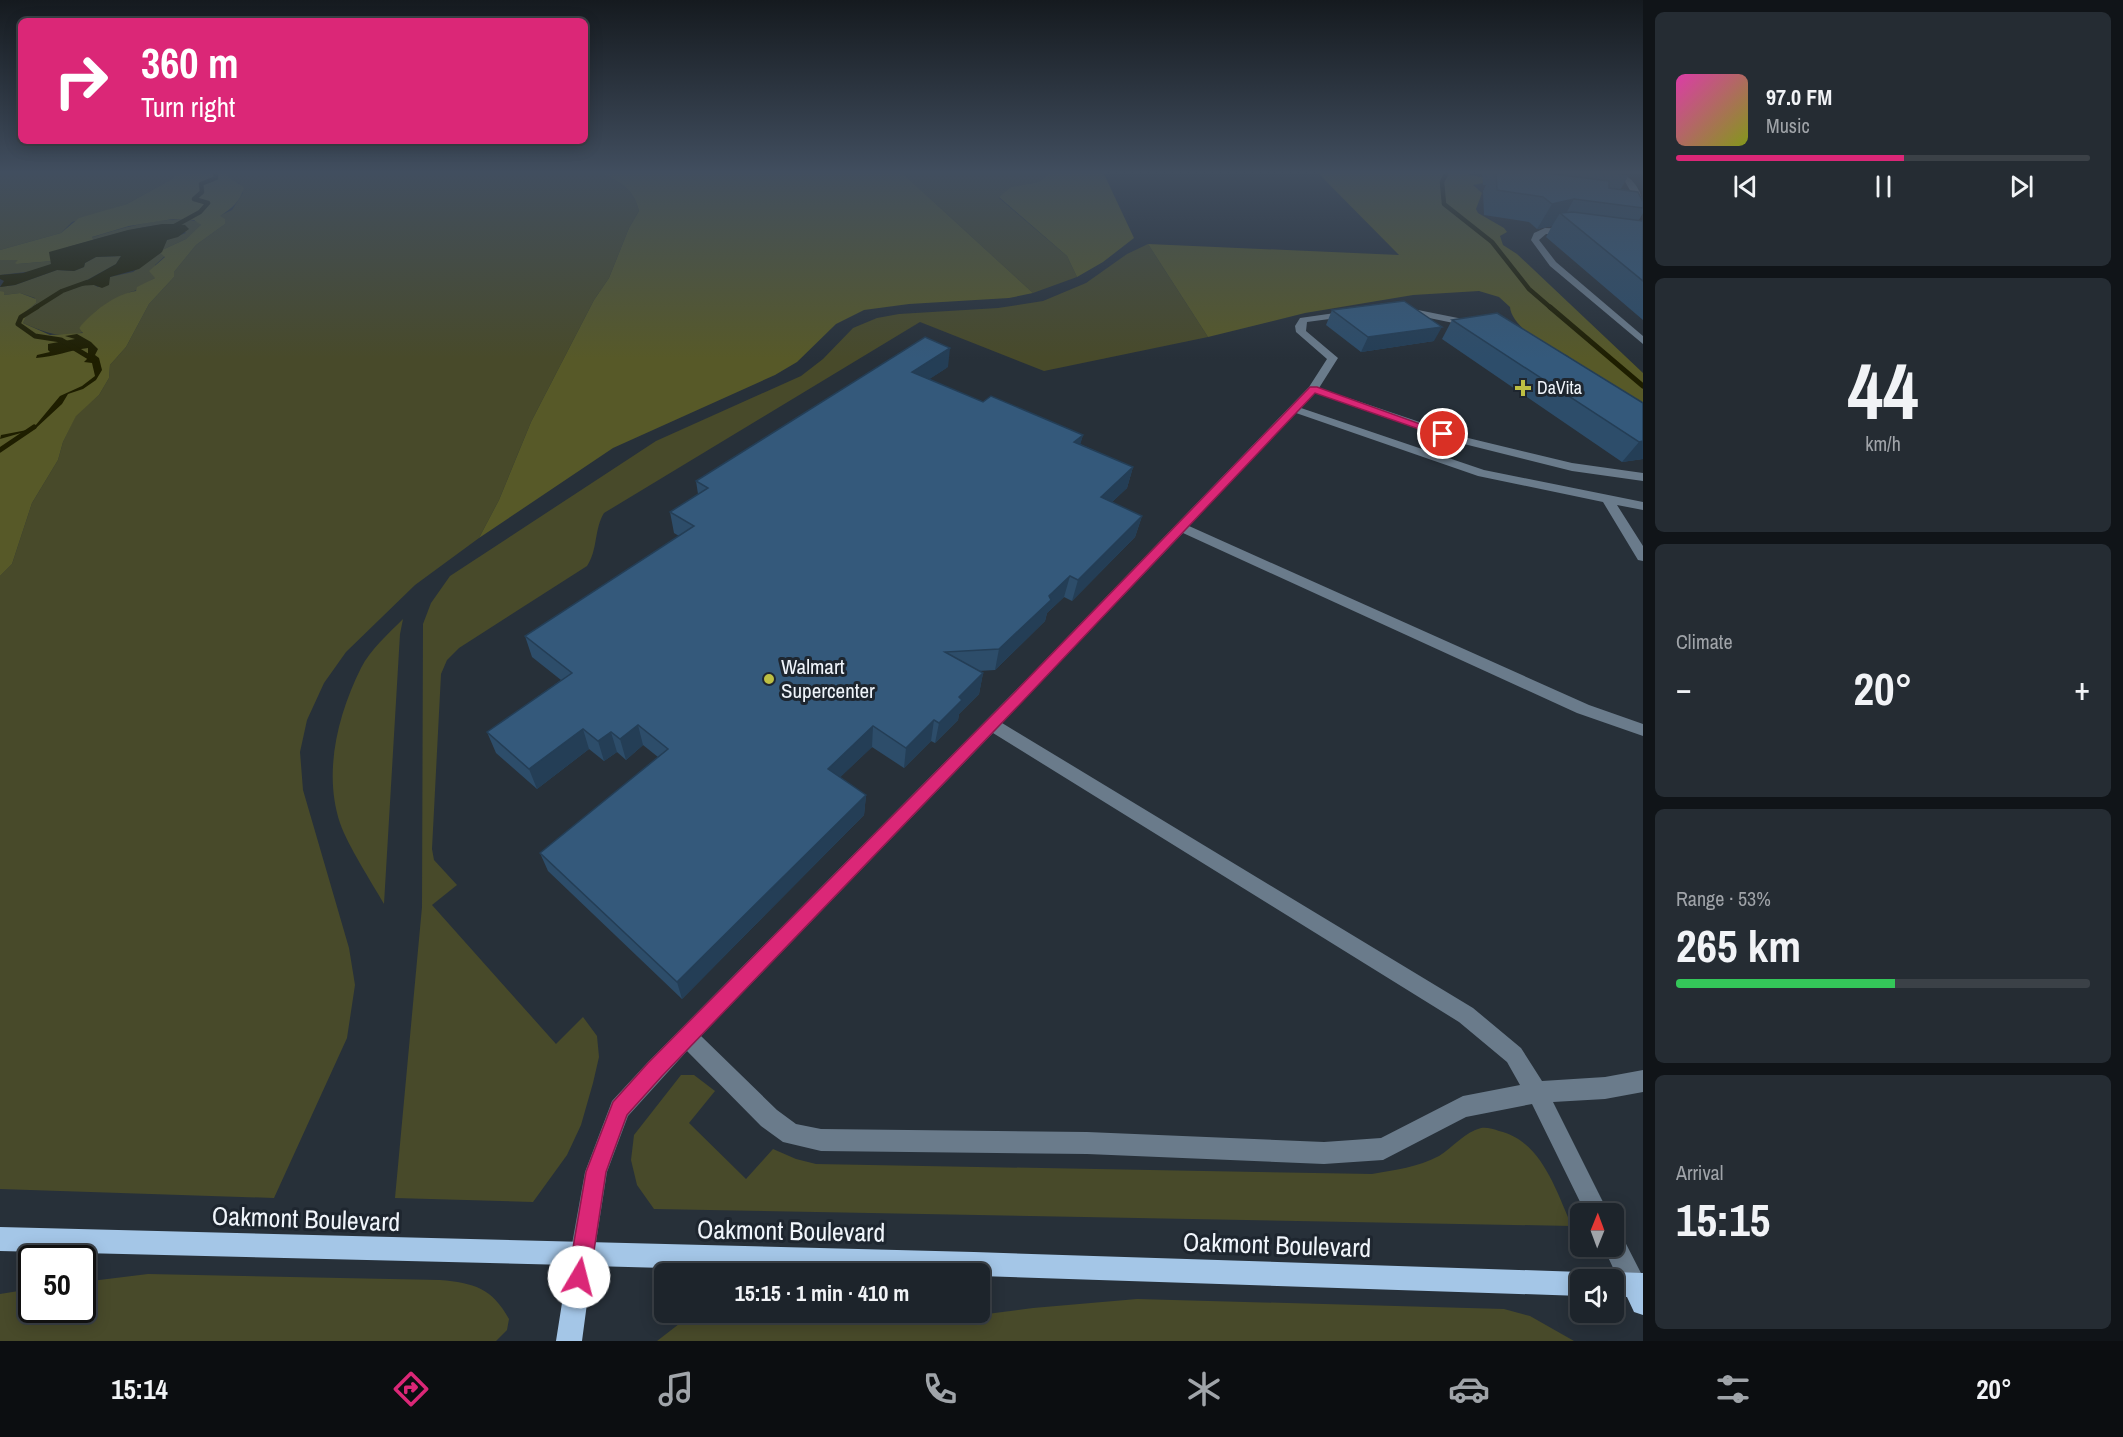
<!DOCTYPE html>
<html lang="en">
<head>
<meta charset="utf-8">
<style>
	:root { --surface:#1d242b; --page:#252c33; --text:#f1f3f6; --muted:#a0a4a9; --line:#3b4147; --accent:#db2777 }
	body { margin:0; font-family:"Archivo Narrow",sans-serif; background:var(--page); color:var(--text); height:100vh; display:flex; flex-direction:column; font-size:22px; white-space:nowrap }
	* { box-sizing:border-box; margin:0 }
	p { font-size:20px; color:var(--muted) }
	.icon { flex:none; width:33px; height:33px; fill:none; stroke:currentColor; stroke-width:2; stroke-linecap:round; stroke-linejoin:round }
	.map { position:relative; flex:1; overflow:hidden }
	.drawer { display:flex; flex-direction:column; gap:12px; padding:12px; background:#101418; width:480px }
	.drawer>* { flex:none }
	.top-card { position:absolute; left:18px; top:18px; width:570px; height:126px; border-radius:9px; box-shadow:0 3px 15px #0003,0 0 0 2px var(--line); background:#db2777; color:#fff; overflow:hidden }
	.needle { width:39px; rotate:1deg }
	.tools { position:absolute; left:1570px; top:1203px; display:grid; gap:12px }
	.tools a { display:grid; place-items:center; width:54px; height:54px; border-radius:9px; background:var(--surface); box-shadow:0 3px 15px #0003,0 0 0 2px var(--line); font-size:30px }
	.speed { position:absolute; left:18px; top:1245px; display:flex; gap:12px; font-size:30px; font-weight:700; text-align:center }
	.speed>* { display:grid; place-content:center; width:78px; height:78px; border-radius:50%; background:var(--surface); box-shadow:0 3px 15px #0003,0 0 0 2px var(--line); line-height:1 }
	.speed .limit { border:3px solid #111; border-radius:9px; background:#fff; color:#111 }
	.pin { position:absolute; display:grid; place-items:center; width:51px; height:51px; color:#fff; margin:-26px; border:3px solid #fff; border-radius:50%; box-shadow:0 2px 6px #0007 }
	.me { position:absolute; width:66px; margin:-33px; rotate:8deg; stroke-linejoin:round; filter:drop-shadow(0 0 4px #0008) }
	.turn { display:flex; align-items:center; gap:21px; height:126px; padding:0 24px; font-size:27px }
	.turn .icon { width:78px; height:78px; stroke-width:2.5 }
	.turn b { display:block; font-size:42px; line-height:51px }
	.big { font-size:45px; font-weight:800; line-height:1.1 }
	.drawer .widget { flex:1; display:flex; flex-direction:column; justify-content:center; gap:9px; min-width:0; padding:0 21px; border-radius:9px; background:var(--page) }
	.drawer .dial { align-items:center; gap:0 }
	.dial b { font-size:78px; line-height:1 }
	.song { display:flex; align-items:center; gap:18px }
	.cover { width:72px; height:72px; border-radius:9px; background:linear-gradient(135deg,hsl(320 70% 55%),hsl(70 70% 35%)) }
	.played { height:6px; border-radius:3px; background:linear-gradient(90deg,var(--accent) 55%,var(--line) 55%) }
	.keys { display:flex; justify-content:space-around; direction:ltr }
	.heat { display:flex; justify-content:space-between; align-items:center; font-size:33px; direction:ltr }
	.charge { height:9px; border-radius:4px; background:linear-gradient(90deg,#34c759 53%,var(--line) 0) }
	.trip { position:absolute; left:654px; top:1263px; width:336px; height:60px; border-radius:9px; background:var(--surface); box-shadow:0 3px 15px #0003,0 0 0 2px var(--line); font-weight:800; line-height:60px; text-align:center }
	.dock { display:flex; height:96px; justify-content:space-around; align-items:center; background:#0c0e11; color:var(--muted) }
	.dock .icon { width:42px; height:42px }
	.dock .selected { color:var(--accent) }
	.dock b { font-size:27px; color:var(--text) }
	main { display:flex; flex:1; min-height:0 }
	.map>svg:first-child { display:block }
</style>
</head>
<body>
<main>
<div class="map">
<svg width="1643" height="1341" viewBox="0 0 1643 1341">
	<rect width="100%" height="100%" fill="#273039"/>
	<path fill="#484a2a" d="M0,172H180L172,179L127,204L72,222L61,233L0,250Z
		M230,172H599C620,182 633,187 639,211L629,228L609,278L594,300L531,422L499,500L479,538L415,585L346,652L324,683L307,720L300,752L303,790L349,948L355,985L347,1038L274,1198L0,1189V576L12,564L32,503L58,460L63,442L76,415L99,395L109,378L110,365L126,347L149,304L174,277V272L196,245L225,224L219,216L232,210L243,193L240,184L227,177Z
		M901,172H1050L1039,182L1011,187L999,198L1067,256L1077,277L1033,293Z
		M186,219L199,222L201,226L186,239L162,250L167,240L186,233L177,224C148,224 121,232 93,240L90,238C122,228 153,219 186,219Z
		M1148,244L1208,337L1044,371L920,322L604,513C594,529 598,550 587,566L459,648L447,660L441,674L432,849L434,860L457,885L432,905L556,1044L583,1017L597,1036L599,1057L593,1083L581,1125L567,1155L533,1202L395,1198L422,907L423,624L431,603L450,576L656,441L801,376L823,359L853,328L877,318L899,314L998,308L1043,301L1086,283L1127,254Z
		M160,253L165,256L155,265V278C146,282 139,291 130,292L96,311L79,328L84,332C59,339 44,332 23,323L26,317L54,296L21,316L36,303L35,298L20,293L4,295L0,291V287L15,285L57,270L74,271L84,267L85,263L96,257L121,256L116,264L78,285H94L98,287L108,281L110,277L133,272Z
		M0,260H19L17,264L52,261V264L34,271L0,275Z
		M403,619L400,634L384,904C371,881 348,846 340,823C323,772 338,714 361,668C370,650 389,633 403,619Z
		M681,1075H694L715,1091L689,1123L746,1179L773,1149L796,1159L816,1164L1372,1174C1395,1170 1418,1167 1439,1156C1453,1147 1465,1132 1481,1128C1486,1127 1494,1129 1499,1131C1542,1141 1556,1191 1572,1226L654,1209L637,1185L631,1160L634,1135Z
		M148,1274L440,1280C474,1283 492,1288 509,1319L507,1330L496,1341H0V1294L31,1289L32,1310H82L83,1282Z
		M1137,1299L1504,1309L1530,1316L1574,1341H657L679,1324L719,1313L933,1321L1033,1308Z"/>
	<path fill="#575928" d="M180,172H230L228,177L244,187C241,201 231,209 220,216L225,219V224L196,245L174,272V277L149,304L126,347L110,365L109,378L99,395L76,416L63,442L58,460L32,503L12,564L0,576V291L4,292V295L20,293L36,299V303L22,315L58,295L26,317L23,323L50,335L83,333L79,328C92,312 115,294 136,291L137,287L155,278L149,271L165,257L160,253L162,250L186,239L201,225L194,220L173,219L129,226L92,237L93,240L68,247L52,257V261L17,264L15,263L18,260H0V250L61,233L79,218L127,204L172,179Z
		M599,172H901L1033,293L1009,298L909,304L864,310L836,324L797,362L775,375L613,448L479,538L499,500L531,422L594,300L609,278L629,228L639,211C633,187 620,182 599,172Z
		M1050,172H1103L1134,238L1103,262L1077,277L1067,256L999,197L1011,187L1039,182Z
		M1317,172H1468L1470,175L1498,180L1473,185L1482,193L1476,209L1478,213L1504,228L1507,232L1500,236L1503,245L1517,254L1643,373V411L1575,363C1569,354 1559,352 1550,348C1537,341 1511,323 1510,307L1499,297L1479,291L1413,295L1305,313L1208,337L1148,244L1399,255Z"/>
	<path fill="#1e1e00" d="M177,224L185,225L189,229L178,237L167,240L162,252L139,269L110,277L109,285L102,288L94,285L77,286L116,264L121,256L96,257L85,263L84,267L74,271L57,270L15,285L0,287L4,281L0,279V275L23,273L51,264L49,252L128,230L162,224Z
		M77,334L91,342L98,349L95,355L99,358L102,370L96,380L83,389L68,394L62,404L35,429L0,439L1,435L27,430L35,426L60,396L82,386L95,376L92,363L84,362L88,358V348C70,350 54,357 36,358L37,355L50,352L48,350V344L75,339L65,336Z"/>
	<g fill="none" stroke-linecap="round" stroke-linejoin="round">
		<path stroke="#1e1e00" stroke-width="4.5" d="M1447,172L1442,182L1444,204L1492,242L1529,289L1551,308
			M171,228L200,212L208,203L194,199L202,192L201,184L216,178L215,172
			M35,308L62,291L87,282"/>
		<path stroke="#1e1e00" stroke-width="5" d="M37,307L21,317L18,324L35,336L61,340L94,360
			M1550,307L1643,386
			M0,450L34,427"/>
		<path fill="#6a7b8b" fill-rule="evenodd" d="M1613,172C1631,172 1643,191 1643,208L1639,206L1623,178Z
			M1545,228L1572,229L1573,231L1569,234H1546L1539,240L1556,262L1643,336V344L1550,266L1531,240L1534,233Z
			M1403,307L1473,321L1478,324L1473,327L1400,312V308Z
			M1349,311L1352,312V316L1307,322L1306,331L1338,358L1319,388L1464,437L1572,463L1643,473V481L1572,471L1456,442L1315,393L1301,408L1484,470L1643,502V510L1617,505L1643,546V561L1638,560L1603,502L1478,476L1296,413L1189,526L1589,705L1643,724V736L1577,713L1183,533L1002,723L1473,1008L1521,1048L1542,1081L1605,1077L1643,1070V1092L1605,1099L1553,1102L1609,1214H1586L1532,1104L1466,1117L1383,1160L1324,1164L1087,1154L821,1151L783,1142L761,1126L687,1051L628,1116L607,1172L594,1255L590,1263L582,1267L574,1263L570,1255L585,1172L609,1109L612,1101L648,1062L1024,682L1309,387L1327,359L1296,332L1295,326L1300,318ZM993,733L1459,1022L1507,1062L1520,1085L1463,1096L1381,1138L1324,1142L1087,1132L821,1129L796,1124L777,1110L701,1036Z
			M1614,1232L1622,1236L1643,1277V1294L1634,1297L1625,1294L1603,1246H1614Z"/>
		<path fill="#a4c6e7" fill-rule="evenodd" d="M0,1227L974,1252L1581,1272L1590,1275L1591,1280H1581V1296L980,1276V1274H878L592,1266L582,1341H556L568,1265L0,1251Z
			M1614,1272L1643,1273V1315L1634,1312L1627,1297L1614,1296V1280H1604L1605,1275Z"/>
	</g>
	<path fill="#2d4d6a" d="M1482,172H1598L1629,175L1620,190L1643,202V213L1639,220L1643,221V320L1546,237L1552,226L1537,229L1529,222L1484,215L1483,191L1486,185H1483Z
		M1629,172H1643V175L1640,174Z
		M1332,310L1434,341L1361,352L1326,325Z
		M1452,320L1643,403V459L1622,462L1442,339Z
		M948,367L929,379L983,402L1083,435L1080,444L1133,467L1127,488L1112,502L1142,516L1135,537L1072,601L1064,597L1047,613L1045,621L995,670L978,671L983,673L979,694L959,714L958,720L935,743L931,741L904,768L872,747L840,777L866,795L864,815L682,999L548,871L540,853L658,757L643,745L626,760L617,752L604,761L589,749L537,789L496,753L487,732L561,680L532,657L525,636L679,536L674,533L670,512L698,494L696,481Z"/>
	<path fill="#243e56" d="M1574,199L1564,217L1560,213L1552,226L1537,229L1552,204Z
		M1442,327L1434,341L1361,352L1368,337Z
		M950,348L948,367L910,392L912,372Z
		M1083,435L1077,456L1074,442Z
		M1643,441V459L1622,462L1639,442Z
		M1133,467L1127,488L1095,518L1101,497Z
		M1142,516L1135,537L1072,601L1078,580Z
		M1070,576L1064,597L1047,613L1045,621L995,670L999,649L1049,596Z
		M983,673L979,694L959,714L958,720L935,743L939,723L959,697Z
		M934,720L931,741L904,768L906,748Z
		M638,725L643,745L626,760L620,739Z
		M873,726L872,747L828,789V769Z
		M583,729L589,749L537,789L529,769Z
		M611,732L617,752L604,761L598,741Z
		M866,795L864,815L682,999L677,982Z"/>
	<path fill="#34597b" stroke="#243e56" stroke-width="1.5" d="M1496,172H1538L1609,181V188L1638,192L1643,202V208L1574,199L1552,204L1543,197L1497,190Z
		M1598,172H1628L1629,175Z
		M1573,212L1643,221V281L1560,213Z
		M1404,301L1442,327L1368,337L1332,310Z
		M1497,313L1643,403V441L1639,442L1452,320Z
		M925,337L950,348L912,372L983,402L991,396L1083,435L1074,442L1133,467L1101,497L1142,516L1078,580L1070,576L1049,596L1051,600L999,649L945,652L983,673L959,697L962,700L939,723L934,720L906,748L873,726L828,769L866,795L677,982L540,853L668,749L638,725L620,739L611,732L598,741L583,729L529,769L487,732L572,673L525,636L694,526L670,512L708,488L696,481Z"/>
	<linearGradient id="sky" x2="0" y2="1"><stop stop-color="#151a1f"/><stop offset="0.48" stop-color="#414e5f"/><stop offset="1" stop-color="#414e5f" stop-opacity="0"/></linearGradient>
	<rect width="1643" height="359" fill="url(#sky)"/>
	<path fill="#db2777" stroke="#8e194d" stroke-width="1.5" d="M1310,387H1317L1448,434L1439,436L1315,393L1022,702L662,1076L627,1115L606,1172L590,1277L587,1284L579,1288L571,1284L568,1277L586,1172L613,1102L648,1063L1012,695Z"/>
	<g fill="#bdbf43" stroke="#1e262f" stroke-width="2">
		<path d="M1520 379h6v6h6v6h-6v6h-6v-6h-6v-6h6z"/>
		<circle cx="769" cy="679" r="6"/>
	</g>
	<g text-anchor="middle" stroke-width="6" stroke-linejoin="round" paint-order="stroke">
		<g font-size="18" fill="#f0f5fb" stroke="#1e262f" text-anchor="start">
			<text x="1537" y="394">DaVita</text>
		</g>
		<g font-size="21" fill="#f0f5fb" stroke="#1e262f" text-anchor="start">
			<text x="781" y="674">Walmart<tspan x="781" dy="24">Supercenter</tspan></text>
		</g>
		<g font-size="26" fill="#f0f5fb" stroke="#1e262f">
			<text transform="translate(306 1219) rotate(2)" y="9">Oakmont Boulevard</text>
			<text transform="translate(791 1231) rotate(1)" y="9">Oakmont Boulevard</text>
			<text transform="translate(1277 1245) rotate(2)" y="9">Oakmont Boulevard</text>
		</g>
	</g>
</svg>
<div class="tools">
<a><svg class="needle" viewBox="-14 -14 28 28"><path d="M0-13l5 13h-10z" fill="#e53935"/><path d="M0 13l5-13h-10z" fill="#a0a4a9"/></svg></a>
<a><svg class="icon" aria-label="sound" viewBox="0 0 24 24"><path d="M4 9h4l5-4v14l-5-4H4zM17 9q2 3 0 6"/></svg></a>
</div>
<div class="speed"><div class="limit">50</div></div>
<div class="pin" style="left:1443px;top:434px;background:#d93025"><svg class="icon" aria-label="arrive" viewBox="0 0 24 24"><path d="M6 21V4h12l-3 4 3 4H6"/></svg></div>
<svg class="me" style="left:579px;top:1277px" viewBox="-20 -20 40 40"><circle r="19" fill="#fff"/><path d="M0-13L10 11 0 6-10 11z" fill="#db2777"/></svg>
<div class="trip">15:15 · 1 min · 410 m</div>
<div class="top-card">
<div class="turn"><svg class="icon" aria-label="right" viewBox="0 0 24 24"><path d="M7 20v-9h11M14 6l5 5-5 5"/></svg><div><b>360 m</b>Turn right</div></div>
</div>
</div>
<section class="drawer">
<div class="widget">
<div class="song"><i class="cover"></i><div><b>97.0 FM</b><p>Music</p></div></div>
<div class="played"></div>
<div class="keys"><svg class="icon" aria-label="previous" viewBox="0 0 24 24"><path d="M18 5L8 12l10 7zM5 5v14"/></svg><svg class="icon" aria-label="pause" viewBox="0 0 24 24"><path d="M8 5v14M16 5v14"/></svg><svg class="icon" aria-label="next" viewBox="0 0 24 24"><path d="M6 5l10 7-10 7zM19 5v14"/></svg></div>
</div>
<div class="widget dial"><b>44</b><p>km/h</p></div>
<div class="widget"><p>Climate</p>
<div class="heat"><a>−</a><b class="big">20°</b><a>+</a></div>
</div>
<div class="widget"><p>Range · 53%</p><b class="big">265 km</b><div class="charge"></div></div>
<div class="widget"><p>Arrival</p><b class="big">15:15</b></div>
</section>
</main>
<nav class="dock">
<b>15:14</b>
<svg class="icon selected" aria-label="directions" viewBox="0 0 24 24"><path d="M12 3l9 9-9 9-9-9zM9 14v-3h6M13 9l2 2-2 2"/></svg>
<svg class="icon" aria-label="music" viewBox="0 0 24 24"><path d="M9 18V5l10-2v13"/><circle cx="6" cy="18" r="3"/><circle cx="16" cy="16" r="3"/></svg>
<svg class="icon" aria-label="phone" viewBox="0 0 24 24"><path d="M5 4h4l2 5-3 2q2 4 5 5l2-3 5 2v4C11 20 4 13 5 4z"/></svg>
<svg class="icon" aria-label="climate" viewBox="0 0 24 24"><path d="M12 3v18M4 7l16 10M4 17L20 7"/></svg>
<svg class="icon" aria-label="car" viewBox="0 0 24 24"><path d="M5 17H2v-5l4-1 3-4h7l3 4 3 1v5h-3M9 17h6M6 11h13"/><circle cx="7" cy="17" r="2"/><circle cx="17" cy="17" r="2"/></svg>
<svg class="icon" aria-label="filters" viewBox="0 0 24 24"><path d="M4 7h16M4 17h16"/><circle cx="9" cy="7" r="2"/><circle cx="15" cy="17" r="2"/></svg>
<b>20°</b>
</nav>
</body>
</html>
